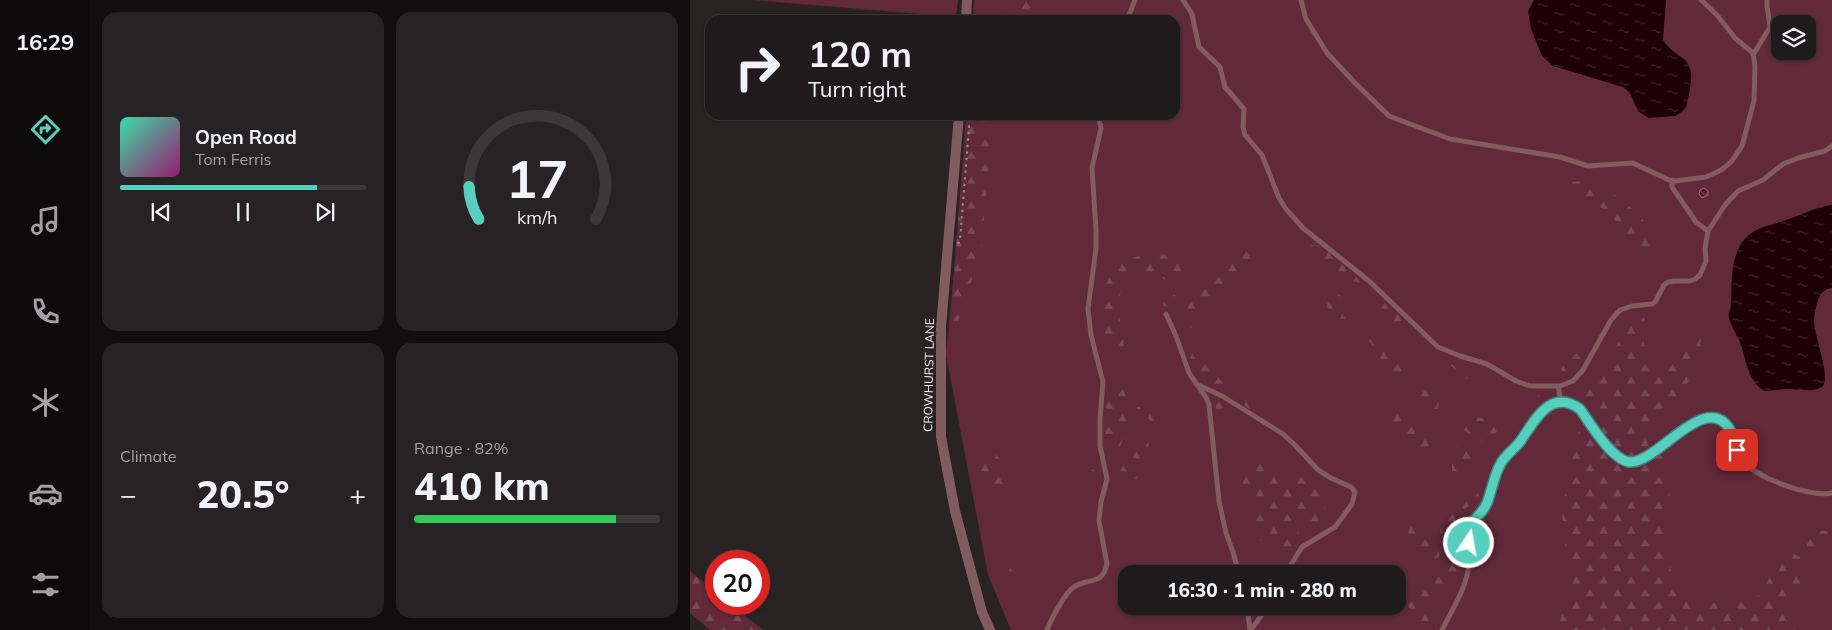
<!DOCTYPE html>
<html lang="en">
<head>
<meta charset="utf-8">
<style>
	:root { --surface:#1f1a1b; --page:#272324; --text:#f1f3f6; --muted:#a1a1a3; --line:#3c383a; --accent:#58cebf }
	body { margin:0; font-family:Mulish,sans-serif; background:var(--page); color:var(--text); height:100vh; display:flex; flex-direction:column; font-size:19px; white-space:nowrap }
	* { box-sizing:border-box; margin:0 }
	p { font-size:16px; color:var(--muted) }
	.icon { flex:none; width:28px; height:28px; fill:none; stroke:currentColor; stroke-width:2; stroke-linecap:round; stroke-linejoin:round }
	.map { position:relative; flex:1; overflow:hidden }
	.drawer { display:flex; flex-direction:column; gap:12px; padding:12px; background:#110e0f; width:600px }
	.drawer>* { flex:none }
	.top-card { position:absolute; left:15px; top:15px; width:475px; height:105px; border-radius:15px; box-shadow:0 1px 4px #0004,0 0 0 1px var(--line); background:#1f1a1b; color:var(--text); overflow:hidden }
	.tools { position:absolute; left:1081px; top:15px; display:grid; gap:10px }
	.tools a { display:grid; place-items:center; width:45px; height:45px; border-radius:10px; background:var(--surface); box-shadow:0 1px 4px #0004,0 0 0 1px var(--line); font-size:25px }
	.speed { position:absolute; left:15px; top:550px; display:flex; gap:10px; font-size:25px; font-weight:700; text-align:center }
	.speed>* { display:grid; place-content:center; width:65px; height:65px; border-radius:50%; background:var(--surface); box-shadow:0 1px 4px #0004,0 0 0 1px var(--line); line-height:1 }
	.speed .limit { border:8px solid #d22; background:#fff; color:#111 }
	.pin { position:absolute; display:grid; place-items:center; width:42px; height:42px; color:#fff; margin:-21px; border-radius:10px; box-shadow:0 2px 8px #0006 }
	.me { position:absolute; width:55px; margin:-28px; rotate:12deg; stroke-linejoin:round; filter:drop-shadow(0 0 4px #0008) }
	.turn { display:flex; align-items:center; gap:18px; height:105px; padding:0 20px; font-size:22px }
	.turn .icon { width:65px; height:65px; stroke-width:2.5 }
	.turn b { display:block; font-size:35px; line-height:42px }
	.big { font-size:38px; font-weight:800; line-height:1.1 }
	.drawer .tile { flex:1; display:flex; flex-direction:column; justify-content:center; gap:8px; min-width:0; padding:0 18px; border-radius:15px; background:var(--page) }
	.drawer .dial { align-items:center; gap:0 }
	.dial svg { height:130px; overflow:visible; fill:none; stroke:var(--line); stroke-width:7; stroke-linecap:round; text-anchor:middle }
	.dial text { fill:var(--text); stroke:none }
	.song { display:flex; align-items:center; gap:15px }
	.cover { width:60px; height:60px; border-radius:8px; background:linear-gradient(135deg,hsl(160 70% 55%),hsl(320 70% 35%)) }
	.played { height:5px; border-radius:2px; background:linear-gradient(90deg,var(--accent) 80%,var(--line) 80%) }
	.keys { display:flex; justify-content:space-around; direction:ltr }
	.heat { display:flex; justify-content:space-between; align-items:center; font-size:28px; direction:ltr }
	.charge { height:8px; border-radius:4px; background:linear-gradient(90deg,#34c759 82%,var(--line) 0) }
	.drawer .tiles { flex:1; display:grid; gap:12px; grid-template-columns:repeat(2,1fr) }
	.trip { position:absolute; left:428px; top:565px; width:288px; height:50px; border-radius:15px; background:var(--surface); box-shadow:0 1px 4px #0004,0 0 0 1px var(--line); font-weight:800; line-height:50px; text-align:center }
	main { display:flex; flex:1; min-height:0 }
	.tab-bar { display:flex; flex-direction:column; width:90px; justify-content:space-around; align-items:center; background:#0c0a0b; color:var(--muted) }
	.tab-bar .icon { width:35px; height:35px }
	.tab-bar .on { color:var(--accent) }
	.tab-bar b { font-size:22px; color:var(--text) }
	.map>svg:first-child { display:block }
</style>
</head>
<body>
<main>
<nav class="tab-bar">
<b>16:29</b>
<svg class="icon on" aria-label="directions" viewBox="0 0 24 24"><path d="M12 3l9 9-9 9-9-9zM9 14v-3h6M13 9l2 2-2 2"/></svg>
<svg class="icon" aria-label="music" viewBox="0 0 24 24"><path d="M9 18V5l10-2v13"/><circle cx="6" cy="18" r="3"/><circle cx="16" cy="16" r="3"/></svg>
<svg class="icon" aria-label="phone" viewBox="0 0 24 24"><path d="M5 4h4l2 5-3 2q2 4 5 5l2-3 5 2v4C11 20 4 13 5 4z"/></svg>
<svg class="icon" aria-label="climate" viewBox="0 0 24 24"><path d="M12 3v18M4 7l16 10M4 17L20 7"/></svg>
<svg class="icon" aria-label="car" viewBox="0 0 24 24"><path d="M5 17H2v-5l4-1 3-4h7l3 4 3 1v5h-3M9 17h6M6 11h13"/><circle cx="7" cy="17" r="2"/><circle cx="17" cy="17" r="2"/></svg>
<svg class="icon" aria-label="filters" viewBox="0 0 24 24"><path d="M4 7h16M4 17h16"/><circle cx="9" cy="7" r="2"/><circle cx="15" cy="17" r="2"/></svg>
</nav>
<section class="drawer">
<div class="tiles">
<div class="tile">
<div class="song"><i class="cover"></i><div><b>Open Road</b><p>Tom Ferris</p></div></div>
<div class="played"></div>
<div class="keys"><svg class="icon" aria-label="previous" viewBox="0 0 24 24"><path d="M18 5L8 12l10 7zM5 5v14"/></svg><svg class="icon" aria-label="pause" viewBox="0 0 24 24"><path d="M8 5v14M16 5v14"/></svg><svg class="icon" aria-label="next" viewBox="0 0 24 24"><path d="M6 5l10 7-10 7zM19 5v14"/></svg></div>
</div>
<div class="tile dial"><svg viewBox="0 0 100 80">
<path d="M14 69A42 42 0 1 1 86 69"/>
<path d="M14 69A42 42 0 0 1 8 49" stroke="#58cebf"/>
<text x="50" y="56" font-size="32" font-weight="700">17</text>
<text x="50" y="72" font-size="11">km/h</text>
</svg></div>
<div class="tile"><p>Climate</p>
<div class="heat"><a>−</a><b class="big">20.5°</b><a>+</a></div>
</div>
<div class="tile"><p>Range · 82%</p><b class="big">410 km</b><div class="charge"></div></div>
</div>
</section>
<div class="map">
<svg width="1142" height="630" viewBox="0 0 1142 630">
	<defs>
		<pattern id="forest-firs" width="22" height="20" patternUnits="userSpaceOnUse" patternTransform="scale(1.25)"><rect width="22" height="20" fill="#612939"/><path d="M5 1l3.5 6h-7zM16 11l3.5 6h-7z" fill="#784856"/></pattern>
		<pattern id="water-ripples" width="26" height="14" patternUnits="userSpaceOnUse" patternTransform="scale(1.25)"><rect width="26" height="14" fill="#1e0007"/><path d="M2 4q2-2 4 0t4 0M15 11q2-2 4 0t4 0" fill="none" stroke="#3f262c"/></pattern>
		<pattern id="building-cross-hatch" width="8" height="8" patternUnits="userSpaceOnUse" patternTransform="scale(1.25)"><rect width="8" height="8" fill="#641130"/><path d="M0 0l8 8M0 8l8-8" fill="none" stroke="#7b344e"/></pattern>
	</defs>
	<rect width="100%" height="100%" fill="#292324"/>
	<path fill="#612939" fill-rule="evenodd" d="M62,0H268L266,17Z
		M284,0H1142V630H321L298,575L256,355L279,115H485V20H283ZM1090,24H1118V51H1090ZM436,574H706V606H436Z"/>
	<path fill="url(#forest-firs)" d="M314,0H354L344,20H301L312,10Z
		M276,115H307L301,141L291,252L258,353Z
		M901,180C926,194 959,217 968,245L959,258L950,259L922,216L906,204L878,190L882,182Z
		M621,245L636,246L645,258L671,280L672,283L651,279L624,254L621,250Z
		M546,251H558L564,255L566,264L548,272L534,282L528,290L521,295L515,301L514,310L505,327L497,328C483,308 507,295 518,283C521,280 522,275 523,272C530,259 532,257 546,251Z
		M455,254C476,255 488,251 500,270L499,281L490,286L458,273L447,272C411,302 438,320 433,353L428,356L420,351C411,328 407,280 430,264C438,259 447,256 455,254Z
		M641,290L648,293L654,301L653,306L658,318C641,322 635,310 636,295Z
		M481,293L485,295L488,304L483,307L473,306C472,299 474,295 481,293Z
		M696,302L719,326C710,330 704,328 694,325L691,308Z
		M942,316L955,318C952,344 951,369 986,360L1006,325L1014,331L1010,343L1012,354L1005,372L969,423L957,444L974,458L981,490L974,515L984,592L1017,604L1065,599L1077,584L1087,553L1098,551L1110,557V587L1098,616L1105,630H868L877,595L878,572L872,515L877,482L895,406L878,394C885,385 896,384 904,376C919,362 933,334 942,316Z
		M685,334C698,342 710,361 721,373L714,376C696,370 687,354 678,339Z
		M503,351L514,352C524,364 525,379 539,388C516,382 507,382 500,358Z
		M887,354L891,359C889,367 886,371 879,375L871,371C874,362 878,357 887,354Z
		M770,361L780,364L785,373L784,383C773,377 767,370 757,363Z
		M426,383L434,389C439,406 437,432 429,449C422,449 417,445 415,438C413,430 417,395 419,386Z
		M735,388L743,391L749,403L747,413L740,412L735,407L730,393Z
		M554,392L561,397L572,412C560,411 551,406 547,394Z
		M856,392L860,394L859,399L852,404H846L845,398L850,394Z
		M524,399L538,407L540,412L533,413L526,410Z
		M707,406L729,422L739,433L745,455L733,458C729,439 714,432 700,421L701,412Z
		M447,407H453L468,418L470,423L465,426L458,418L447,413Z
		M787,417L802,421L808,430L797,443H793L788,437C778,435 772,431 770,421L775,418Z
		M448,435L454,436L459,444L455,458C447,459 442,459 437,453C438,443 440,439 448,435Z
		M766,445C788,449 785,470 771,481L762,475V453Z
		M298,454H306C316,469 323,482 307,496L293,487L284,471L288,461Z
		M565,461L585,466L597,475L624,479L634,484L639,493L634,513V522L628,526L623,521C604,524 611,529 606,542C604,546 601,549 598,553C587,554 565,539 559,529L565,518L564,512L555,496L553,484L554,469Z
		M439,464L444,466L449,475L446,479L438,480L430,471L433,466Z
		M402,469L406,472C407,480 407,488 401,495C397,488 396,475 402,469Z
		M781,488L788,492L790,499L777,507L765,519L767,536L762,545L755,544C741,521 761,498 781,488Z
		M294,499L301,503L304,509L300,515L294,513L290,502Z
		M797,516H803L800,531L793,534L786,533L789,524Z
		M724,519C737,525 751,543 749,557L739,562C718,547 724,546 715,525Z
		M1130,530L1137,531L1141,539L1138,549L1122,550L1116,547L1118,541Z
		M758,560L764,564L769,570L765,576L743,594L745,614L738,622L728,623L715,600C722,582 741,571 758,560Z
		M320,568L326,574L325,581L318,586L314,583L311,573Z
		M0,571L26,592V604H41L73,630H20L0,613Z"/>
	<path fill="url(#water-ripples)" d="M844,0H976L973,40C978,48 984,52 991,57C1008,68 999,89 997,105L993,111L985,116L959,118L948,111L940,93L933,87L863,66L852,56L841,29L838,11Z
		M1142,205V288C1133,289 1130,294 1127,303C1126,309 1124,315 1124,321C1124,336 1142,378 1132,387C1122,393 1109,389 1098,389C1090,389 1083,391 1075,391C1059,383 1056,361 1051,345C1048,336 1041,327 1039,317C1038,313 1040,311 1041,306C1042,283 1039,251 1060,234C1072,225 1085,225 1099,219C1113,214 1126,207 1142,205Z"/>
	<path fill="url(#building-cross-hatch)" stroke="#7f7779" d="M1014,188L1018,191V195L1012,198L1009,194L1010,190Z"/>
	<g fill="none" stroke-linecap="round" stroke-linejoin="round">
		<path stroke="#958f90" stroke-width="2" stroke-dasharray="2.5 4" stroke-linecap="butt" d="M268,244L270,240L280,115"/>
		<path stroke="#815a62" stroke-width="5" d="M493,0L502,14L509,47L530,67L535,87L554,109L553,127L555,135L572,155L589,198L596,209L613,228L679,281L748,347L770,356L797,364L826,381L840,386H870L883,381L893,370L921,320L930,310L942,306L962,304L965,302L974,285L978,282L984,281H1000L1005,279L1010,275L1016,261L1015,248L1018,231L1035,205L1048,191L1073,180L1093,164L1108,158L1135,151L1142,146
			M611,0L616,19L637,53L665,83L699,116L760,139L870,157L898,166L943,163L979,180L986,181L1016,177L1031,170L1041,162L1052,146L1064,101L1065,66L1063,53L1045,38L1027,15L1011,0
			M437,20L445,0
			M1063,55L1080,27L1077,6V0
			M982,181V187L1006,222L1018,231
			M476,314L486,336L499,373L517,399L519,405L529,501L536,533L543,552L549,574
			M506,384L532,396L593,434L605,445L628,470L641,478L661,487L665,492L662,504L645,527L612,547L595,574
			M868,386L871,402
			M557,606L560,630
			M357,630C361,620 375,592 384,587C398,577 412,587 417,564L409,521L411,502L417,479L410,446V418L413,382L401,335L398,309L406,248V230L402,168L411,128L408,115
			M561,630L578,606
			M752,630C762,610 777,587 779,564C780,553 776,540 779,530C781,520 790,514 796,506C804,493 804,476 811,463C816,455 823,450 828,443C838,431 842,416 856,408C904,382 910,476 950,460C971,453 1010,402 1035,423C1045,432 1043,446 1050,457C1062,477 1120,498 1142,493"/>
		<path stroke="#815a62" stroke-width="10" d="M276,20L277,0
			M269,115L251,327V437L265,511L292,612L300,630"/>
	</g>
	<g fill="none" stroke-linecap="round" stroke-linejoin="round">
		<defs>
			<path id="route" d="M779,543C776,518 789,521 797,503C802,490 804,475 811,463C816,455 823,450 829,443C844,423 859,387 890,409C900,423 921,459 939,462C966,465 1014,391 1039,428C1043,434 1044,443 1047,450"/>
		</defs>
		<use href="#route" stroke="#39867c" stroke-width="12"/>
		<use href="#route" stroke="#58cebf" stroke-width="9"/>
	</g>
	<g text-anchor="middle" stroke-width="5" stroke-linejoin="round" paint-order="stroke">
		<g font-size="12" fill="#f5f0f1" stroke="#292324">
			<text transform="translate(239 375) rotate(-89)" y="4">CROWHURST LANE</text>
		</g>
	</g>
</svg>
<div class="tools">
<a><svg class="icon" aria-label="layers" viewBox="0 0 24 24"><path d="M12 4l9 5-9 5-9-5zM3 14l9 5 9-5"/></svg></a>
</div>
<div class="speed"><div class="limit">20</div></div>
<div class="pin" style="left:1047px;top:450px;background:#d93025"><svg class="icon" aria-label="arrive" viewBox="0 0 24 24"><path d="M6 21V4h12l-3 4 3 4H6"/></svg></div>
<svg class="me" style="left:779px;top:543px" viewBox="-20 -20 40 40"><circle r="17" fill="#58cebf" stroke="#fff" stroke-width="3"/><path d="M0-11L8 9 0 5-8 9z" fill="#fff"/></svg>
<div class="trip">16:30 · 1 min · 280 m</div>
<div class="top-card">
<div class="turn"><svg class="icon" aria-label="right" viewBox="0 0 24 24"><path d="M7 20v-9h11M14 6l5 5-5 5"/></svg><div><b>120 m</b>Turn right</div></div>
</div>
</div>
</main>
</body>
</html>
